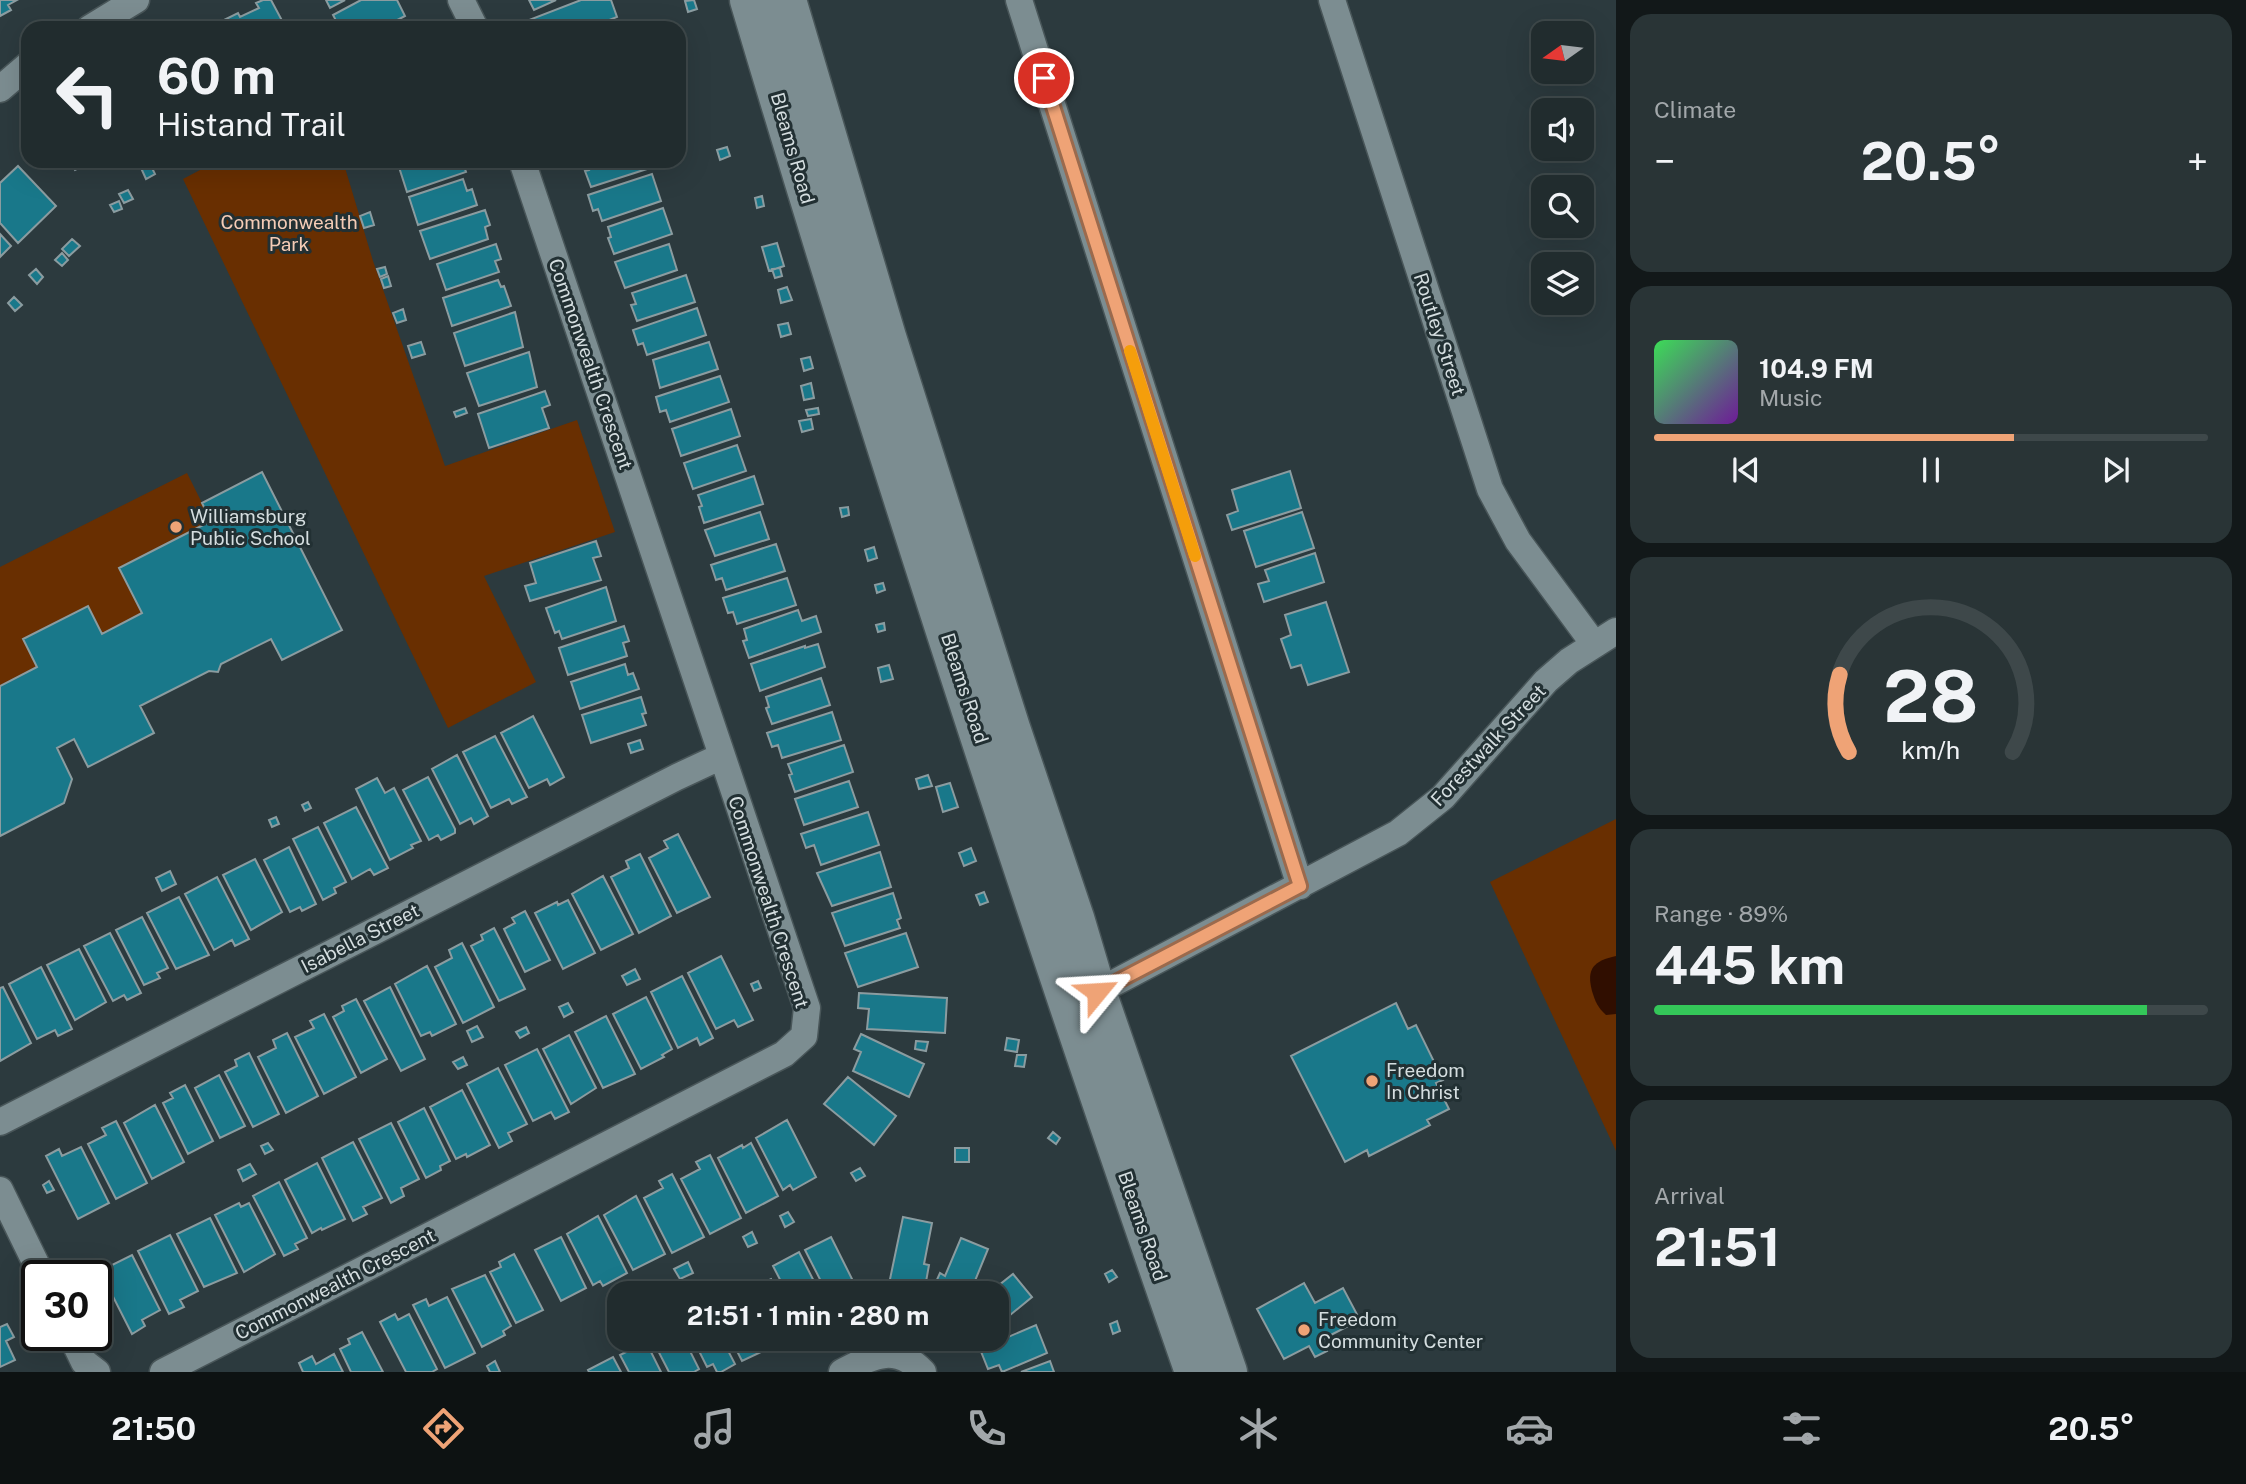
<!DOCTYPE html>
<html lang="en">
<head>
<meta charset="utf-8">
<style>
	:root { --surface:#212c2e; --page:#293436; --text:#f1f3f6; --muted:#a2a7aa; --line:#3e484a; --accent:#efa376 }
	body { margin:0; font-family:"Public Sans",sans-serif; background:var(--page); color:var(--text); height:100vh; display:flex; flex-direction:column; font-size:26px; white-space:nowrap }
	* { box-sizing:border-box; margin:0 }
	p { font-size:23px; color:var(--muted) }
	.icon { flex:none; width:38px; height:38px; fill:none; stroke:currentColor; stroke-width:2; stroke-linecap:round; stroke-linejoin:round }
	.map { position:relative; flex:1; overflow:hidden }
	.panel { display:flex; flex-direction:column; gap:14px; padding:14px; background:#121819; width:630px }
	.panel>* { flex:none }
	.top-card { position:absolute; left:21px; top:21px; width:665px; height:147px; border-radius:21px; box-shadow:0 7px 28px #0002,0 0 0 2px var(--line); background:#212c2e; color:var(--text); overflow:hidden }
	.needle { width:46px; rotate:256deg }
	.tools { position:absolute; left:1531px; top:21px; display:grid; gap:14px }
	.tools a { display:grid; place-items:center; width:63px; height:63px; border-radius:14px; background:var(--surface); box-shadow:0 7px 28px #0002,0 0 0 2px var(--line); font-size:35px }
	.speed { position:absolute; left:21px; top:1260px; display:flex; gap:14px; font-size:35px; font-weight:700; text-align:center }
	.speed>* { display:grid; place-content:center; width:91px; height:91px; border-radius:50%; background:var(--surface); box-shadow:0 7px 28px #0002,0 0 0 2px var(--line); line-height:1 }
	.speed .limit { border:4px solid #111; border-radius:10px; background:#fff; color:#111 }
	.pin { position:absolute; display:grid; place-items:center; width:60px; height:60px; color:#fff; margin:-30px; border:4px solid #fff; border-radius:50%; box-shadow:0 2px 7px #0007 }
	.me { position:absolute; width:77px; margin:-38px; rotate:63deg; stroke-linejoin:round; filter:drop-shadow(0 0 5px #0008) }
	.turn { display:flex; align-items:center; gap:24px; height:147px; padding:0 21px; font-size:32px }
	.turn .icon { width:91px; height:91px; stroke-width:2.5 }
	.turn b { display:block; font-size:49px; line-height:60px }
	.big { font-size:52px; font-weight:700; line-height:1.1 }
	.panel .widget { flex:1; display:flex; flex-direction:column; justify-content:center; gap:10px; min-width:0; padding:0 24px; border-radius:21px; background:var(--page) }
	.panel .dial { align-items:center; gap:0 }
	.dial svg { height:182px; overflow:visible; fill:none; stroke:var(--line); stroke-width:7; stroke-linecap:round; text-anchor:middle }
	.dial text { fill:var(--text); stroke:none }
	.song { display:flex; align-items:center; gap:21px }
	.cover { width:84px; height:84px; border-radius:10px; background:linear-gradient(135deg,hsl(130 70% 55%),hsl(280 70% 35%)) }
	.played { height:7px; border-radius:4px; background:linear-gradient(90deg,var(--accent) 65%,var(--line) 65%) }
	.keys { display:flex; justify-content:space-around; direction:ltr }
	.heat { display:flex; justify-content:space-between; align-items:center; font-size:38px; direction:ltr }
	.charge { height:10px; border-radius:5px; background:linear-gradient(90deg,#34c759 89%,var(--line) 0) }
	.trip { position:absolute; left:607px; top:1281px; width:402px; height:70px; border-radius:21px; background:var(--surface); box-shadow:0 7px 28px #0002,0 0 0 2px var(--line); font-weight:700; line-height:70px; text-align:center }
	.dock { display:flex; height:112px; justify-content:space-around; align-items:center; background:#0d1212; color:var(--muted) }
	.dock .icon { width:49px; height:49px }
	.dock .on { color:var(--accent) }
	.dock b { font-size:32px; color:var(--text) }
	main { display:flex; flex:1; min-height:0 }
	.map>svg:first-child { display:block }
</style>
</head>
<body>
<main>
<div class="map">
<svg width="1616" height="1372" viewBox="0 0 1616 1372">
	<rect width="100%" height="100%" fill="#2c3a3e"/>
	<path fill="#692f01" d="M217,161H343L373,261L445,466L577,420L615,532L484,576L536,682L448,728L183,179Z
		M187,473L211,521L119,568L142,613L102,634L88,606L23,639L37,667L0,686V567Z
		M1616,819V1151L1490,882Z"/>
	<path fill="#300e00" d="M1616,956V1014L1606,1015C1598,1008 1595,1001 1592,991C1586,968 1594,961 1616,956Z"/>
	<path fill="#19788a" stroke="#8b9ca0" stroke-width="2" d="M0,0H17L8,5L11,10L0,16Z
		M263,0H271L286,28H228L224,20L238,13L240,17L259,8L256,3Z
		M326,0H345L330,8Z
		M361,0H397L405,16L382,28H340L333,15Z
		M529,0H556L534,10Z
		M581,0H611L617,17L589,28H532L529,20Z
		M694,0L697,9L688,12L685,1Z
		M727,147L730,156L720,160L717,150Z
		M70,161H93L75,170Z
		M406,161H462L466,172L407,192L398,164Z
		M586,161H648L650,168L591,187L585,171L589,170Z
		M150,164L155,174L146,179L141,168Z
		M18,166L56,206L18,243L0,223V183Z
		M652,174L661,201L602,221L598,209L593,211L588,195Z
		M463,179L467,191L472,189L477,205L418,225L409,197Z
		M128,190L133,199L124,203L119,194Z
		M762,196L764,206L757,208L755,198Z
		M119,201L122,209L114,212L110,205Z
		M663,208L672,234L614,254L608,238L611,237L608,227Z
		M485,210L490,225L485,227L488,239L430,259L420,231Z
		M370,212L374,225L364,228L360,216Z
		M0,234L11,246L0,257Z
		M72,239L80,246L69,256L62,249Z
		M777,243L784,266L769,271L762,247Z
		M496,244L501,259L495,261L499,272L446,290L437,264Z
		M669,244L677,270L625,288L615,262Z
		M62,253L68,260L62,266L55,260Z
		M385,267L387,274L380,277L377,269Z
		M780,268L782,276L775,278L772,269Z
		M36,269L43,277L37,284L29,275Z
		M686,275L695,302L637,321L631,305L636,304L632,293Z
		M388,276L391,286L384,288L381,279Z
		M498,280L501,287L504,286L511,306L452,326L443,298Z
		M787,287L792,300L781,303L778,290Z
		M14,297L22,305L15,311L8,303Z
		M697,308L706,335L647,355L643,343L638,345L633,330Z
		M403,309L406,320L397,323L393,313Z
		M515,312L523,347L465,366L454,333Z
		M788,323L791,334L781,337L778,325Z
		M421,342L425,354L412,358L408,346Z
		M709,342L718,369L660,388L653,360Z
		M529,352L537,387L479,406L467,373Z
		M810,357L813,368L804,371L801,359Z
		M720,376L729,402L670,422L666,410L660,412L656,397Z
		M811,383L814,398L804,400L801,386Z
		M545,391L550,405L542,408L549,428L489,448L478,414Z
		M465,408L467,413L456,417L454,412Z
		M818,408L819,414L808,416L806,410Z
		M731,409L740,436L681,456L672,429Z
		M811,419L813,429L802,432L799,421Z
		M737,445L746,471L693,489L684,463Z
		M1290,471L1301,508L1232,530L1227,515L1238,511L1232,490Z
		M262,472L342,630L282,660L271,639L221,664L218,672L209,671L140,706L154,733L88,767L74,739L57,748L72,779L64,803L0,836V686L37,667L23,639L88,606L102,634L142,613L119,568L211,521L202,503Z
		M754,476L763,504L704,523L699,507L702,506L698,495Z
		M848,507L849,515L842,517L840,508Z
		M760,512L769,539L715,556L705,530Z
		M1302,512L1314,548L1256,567L1244,531Z
		M596,541L601,556L593,558L601,580L530,601L525,586L536,583L530,563Z
		M776,544L785,571L726,590L722,578L716,580L711,565Z
		M874,547L877,558L868,561L865,550Z
		M1315,553L1324,582L1264,602L1258,584L1269,581L1265,570Z
		M787,578L796,605L737,624L733,612L728,613L723,598Z
		M883,583L885,590L877,593L875,585Z
		M606,587L616,621L562,639L559,631L555,633L546,608Z
		M1326,602L1349,672L1308,685L1301,665L1291,668L1281,639L1291,635L1285,615Z
		M798,610L802,621L816,616L821,632L749,658L743,641L747,640L744,629Z
		M884,623L885,630L878,632L876,625Z
		M624,626L629,641L623,643L627,656L568,675L559,648Z
		M818,644L825,667L760,691L751,664L805,646V648Z
		M625,664L628,675L633,673L639,689L580,709L571,682Z
		M889,665L893,679L881,682L878,668Z
		M821,678L830,705L772,724L766,708L769,707L766,697Z
		M641,697L646,713L642,714L646,725L591,743L582,715Z
		M832,712L841,740L782,758L778,745L772,747L767,733Z
		M533,716L564,777L550,785L547,779L529,788L501,733Z
		M495,736L527,797L512,804L509,799L491,808L463,752Z
		M640,740L643,749L631,753L628,744Z
		M844,745L853,772L795,792L789,775L792,774L788,764Z
		M457,755L488,816L474,824L471,818L460,824L432,769Z
		M928,775L932,786L919,789L916,779Z
		M428,777L455,829V833L441,840L438,835L429,840L403,790Z
		M377,778L385,793L394,788L421,841L411,845L413,848L390,860L356,789Z
		M849,781L858,807L804,825L795,799Z
		M950,783L958,807L943,812L936,787Z
		M308,802L311,808L305,811L302,805Z
		M356,807L388,868L374,875L370,869L352,879L324,823Z
		M868,812L879,845L821,865L814,845L806,848L801,834Z
		M276,817L279,824L272,827L269,820Z
		M318,827L346,882L334,888L336,893L323,900L293,839Z
		M678,834L710,897L677,913L649,858L668,848L664,841Z
		M289,847L316,904L302,911L300,907L290,912L264,860Z
		M971,848L976,861L964,866L959,853Z
		M880,852L891,887L832,906L817,873Z
		M640,854L671,916L639,933L611,877L629,868L626,861Z
		M255,859L282,912L251,930L223,875Z
		M170,871L176,884L162,891L156,878Z
		M603,876L633,934L601,950L572,894Z
		M217,877L249,939L235,946L232,940L214,950L185,894Z
		M984,892L988,902L980,905L976,895Z
		M893,893L901,918L897,920L900,928L845,946L832,913Z
		M179,897L209,955L176,969L147,913Z
		M568,900L595,953L563,969L535,913L557,902L558,905Z
		M525,911L550,960L525,972L504,929L515,923L512,918Z
		M142,917L168,968L157,973L160,978L144,985L116,930Z
		M494,928L525,989L499,1001L471,946L483,940L481,935Z
		M110,933L141,993L127,1000L124,995L113,1001L84,946Z
		M906,933L918,967L858,987L845,953Z
		M462,943L494,1007L463,1023L435,967L452,958L449,950Z
		M79,949L106,1002L75,1020L47,965Z
		M721,956L753,1020L738,1027L734,1020L716,1029L688,973Z
		M427,966L456,1024L432,1036L430,1032L421,1036L395,984Z
		M41,967L72,1029L58,1036L55,1030L37,1039L9,984Z
		M635,969L640,979L627,985L622,976Z
		M682,976L713,1038L700,1045L697,1038L678,1048L651,992Z
		M758,981L761,988L754,991L751,984Z
		M3,987L31,1043L0,1061V988Z
		M390,987L425,1059L401,1071L364,1001Z
		M859,993L947,998L945,1033L867,1029L869,1009L858,1008Z
		M646,997L672,1049L662,1055L664,1057L641,1069L613,1014Z
		M356,999L387,1059L361,1073L333,1017L344,1011L342,1006Z
		M568,1003L573,1012L564,1017L559,1007Z
		M1396,1003L1408,1029L1416,1025L1443,1080L1436,1083L1449,1109L1427,1120L1430,1125L1369,1156L1367,1150L1345,1162L1291,1056Z
		M324,1014L356,1077L324,1094L295,1037L314,1028L310,1021Z
		M606,1016L635,1074L603,1088L575,1032Z
		M477,1026L483,1037L472,1042L467,1031Z
		M526,1027L529,1033L520,1038L516,1032Z
		M287,1033L318,1096L286,1113L258,1057L276,1048L273,1040Z
		M861,1034L924,1064L909,1097L853,1071L861,1052L854,1049Z
		M569,1035L596,1088L571,1104L543,1049Z
		M1007,1038L1019,1040L1017,1052L1005,1050Z
		M916,1041L928,1042L926,1051L915,1049Z
		M537,1049L569,1112L555,1119L551,1112L533,1121L505,1065Z
		M249,1053L279,1114L253,1127L225,1072L237,1066L235,1060Z
		M1017,1055H1026L1024,1067L1015,1066Z
		M463,1057L467,1065L458,1069L453,1062Z
		M498,1068L527,1124L508,1133L512,1141L499,1148L467,1084Z
		M219,1075L245,1126L220,1138L195,1088Z
		M848,1077L896,1116L874,1145L824,1104Z
		M185,1085L213,1141L188,1154L163,1103L173,1098L170,1093Z
		M462,1090L490,1145L467,1157L466,1154L456,1159L430,1107Z
		M155,1105L184,1162L152,1179L124,1123Z
		M424,1108L450,1161L440,1166L441,1170L426,1178L398,1122Z
		M787,1120L816,1177L793,1190L790,1185L783,1190L756,1138Z
		M116,1121L147,1183L116,1199L88,1144L106,1135L102,1128Z
		M391,1123L419,1179L401,1188L404,1196L391,1203L359,1139Z
		M1053,1132L1060,1138L1056,1144L1048,1138Z
		M353,1142L382,1198L363,1207L367,1214L353,1221L322,1158Z
		M268,1143L273,1150L265,1154L261,1146Z
		M751,1143L778,1196L746,1213L718,1158L742,1145L743,1148Z
		M81,1147L109,1203L78,1219L46,1156L59,1149L62,1156Z
		M955,1148H969V1162H955Z
		M710,1155L741,1218L710,1234L681,1179L700,1169L696,1162Z
		M317,1163L345,1219L322,1230L321,1228L312,1233L285,1180Z
		M250,1164L256,1174L243,1181L238,1170Z
		M860,1168L865,1176L856,1181L851,1173Z
		M672,1174L704,1237L672,1253L644,1198L663,1188L659,1181Z
		M49,1181L54,1190L47,1193L43,1185Z
		M279,1182L307,1238L295,1244L298,1249L284,1256L253,1196Z
		M636,1196L665,1254L633,1270L604,1215Z
		M239,1203L241,1207L249,1203L275,1254L244,1272L215,1215Z
		M788,1212L794,1222L785,1227L780,1216Z
		M598,1216L627,1273L603,1286L600,1281L593,1285L567,1234Z
		M903,1217L932,1223L924,1264L929,1265L924,1293L898,1290L899,1286L889,1284Z
		M210,1218L237,1273L204,1287L177,1234Z
		M752,1232L757,1243L748,1247L743,1237Z
		M170,1235L198,1291L180,1300L184,1307L169,1314L138,1251Z
		M561,1237L586,1288L561,1301L535,1250Z
		M831,1237L859,1293H827L805,1250Z
		M961,1238L988,1249L970,1293H931L940,1273L945,1276Z
		M799,1252L820,1293H787L773,1266Z
		M514,1254L543,1310L516,1323L490,1272L501,1267L499,1262Z
		M132,1255L160,1310L142,1320L145,1326L132,1334L100,1271Z
		M688,1262L693,1273L680,1279L674,1269Z
		M1112,1270L1117,1277L1109,1282L1105,1274Z
		M1013,1274L1032,1297L998,1325V1293H989Z
		M485,1275L511,1326L503,1331L505,1335L482,1347L452,1289Z
		M771,1279L778,1293H748L747,1291Z
		M1304,1283L1315,1303L1343,1288L1360,1320L1321,1340L1327,1351L1315,1357L1309,1346L1284,1359L1257,1309Z
		M447,1297L475,1353L445,1368L413,1305L426,1299L429,1306Z
		M395,1314L398,1320L409,1314L437,1369L432,1372H406L380,1322Z
		M1117,1321L1120,1331L1113,1334L1110,1324Z
		M7,1324L14,1337L6,1341L15,1360L0,1367V1327Z
		M1036,1325L1047,1353L1002,1372L999,1365L988,1369L980,1349Z
		M362,1332L383,1372H351L340,1349L350,1344L348,1339Z
		M652,1339H684L699,1369L694,1372H669Z
		M693,1339H722L735,1364L721,1372H717L713,1364L707,1367Z
		M731,1339H761L756,1342L761,1352L742,1361Z
		M646,1342L661,1372H629L620,1355Z
		M334,1354L343,1372H303L299,1363L312,1356L316,1364Z
		M613,1357L621,1372H589L588,1370Z
		M495,1361L500,1372H490L487,1366Z
		M1050,1361L1054,1372H1021Z"/>
	<g fill="none" stroke-linecap="round" stroke-linejoin="round">
		<defs>
			<path id="minor" d="M461,0L475,28
				M1019,0L1300,886
				M1332,0L1490,489L1518,541L1594,644
				M90,28L136,0
				M0,89L28,65
				M1097,992L1398,833L1443,797L1546,681L1569,661L1616,631
				M0,1122L677,777L722,756
				M0,1190L42,1276
				M71,1335L84,1362L97,1372
				M163,1372L784,1054L804,1036L807,1008L522,161
				M842,1372C873,1356 895,1343 923,1372"/>
			<path id="secondary" d="M749,0C886,461 1036,918 1194,1372
				M787,0L887,337L1011,728L1075,918L1097,992L1228,1372"/>
		</defs>
		<use href="#minor" stroke="#495659" stroke-width="29"/>
		<use href="#secondary" stroke="#495659" stroke-width="41"/>
		<use href="#minor" stroke="#7c8d91" stroke-width="26"/>
		<use href="#secondary" stroke="#7c8d91" stroke-width="38"/>
	</g>
	<g fill="none" stroke-linecap="round" stroke-linejoin="round">
		<defs>
			<path id="route" d="M1044,78L1300,886L1097,992"/>
		</defs>
		<use href="#route" stroke="#9b6a4d" stroke-width="18"/>
		<use href="#route" stroke="#efa376" stroke-width="12"/>
		<path stroke="#f59e0b" stroke-width="12" d="M1130,351L1195,556"/>
	</g>
	<g fill="#efa376" stroke="#223033" stroke-width="2.5">
		<circle cx="176" cy="527" r="7"/>
		<circle cx="1372" cy="1081" r="7"/>
		<circle cx="1304" cy="1330" r="7"/>
	</g>
	<g text-anchor="middle" stroke-width="6" stroke-linejoin="round" paint-order="stroke">
		<g font-size="19" fill="#d5dee0" stroke="#223033">
			<text transform="translate(793 148) rotate(74)" y="7">Bleams Road</text>
			<text transform="translate(1440 334) rotate(72)" y="7">Routley Street</text>
			<text transform="translate(591 364) rotate(71)" y="7">Commonwealth Crescent</text>
			<text transform="translate(965 688) rotate(72)" y="7">Bleams Road</text>
			<text transform="translate(1488 745) rotate(-47)" y="7">Forestwalk Street</text>
			<text transform="translate(769 902) rotate(72)" y="7">Commonwealth Crescent</text>
			<text transform="translate(360 938) rotate(-27)" y="7">Isabella Street</text>
			<text transform="translate(1143 1226) rotate(71)" y="7">Bleams Road</text>
			<text transform="translate(335 1284) rotate(-27)" y="7">Commonwealth Crescent</text>
		</g>
		<g font-size="19" fill="#f5ccb6" stroke="#223033">
			<text x="289" y="229">Commonwealth<tspan x="289" dy="22">Park</tspan></text>
		</g>
		<g font-size="19" fill="#d5dee0" stroke="#223033" text-anchor="start">
			<text x="190" y="523">Williamsburg<tspan x="190" dy="22">Public School</tspan></text>
			<text x="1386" y="1077">Freedom<tspan x="1386" dy="22">In Christ</tspan></text>
			<text x="1318" y="1326">Freedom<tspan x="1318" dy="22">Community Center</tspan></text>
		</g>
	</g>
</svg>
<div class="tools">
<a><svg class="needle" viewBox="-14 -14 28 28"><path d="M0-13l5 13h-10z" fill="#e53935"/><path d="M0 13l5-13h-10z" fill="#a2a7aa"/></svg></a>
<a><svg class="icon" aria-label="sound" viewBox="0 0 24 24"><path d="M4 9h4l5-4v14l-5-4H4zM17 9q2 3 0 6"/></svg></a>
<a><svg class="icon" aria-label="search" viewBox="0 0 24 24"><circle cx="10" cy="10" r="6"/><path d="M15 15l6 6"/></svg></a>
<a><svg class="icon" aria-label="layers" viewBox="0 0 24 24"><path d="M12 4l9 5-9 5-9-5zM3 14l9 5 9-5"/></svg></a>
</div>
<div class="speed"><div class="limit">30</div></div>
<div class="pin" style="left:1044px;top:78px;background:#d93025"><svg class="icon" aria-label="arrive" viewBox="0 0 24 24"><path d="M6 21V4h12l-3 4 3 4H6"/></svg></div>
<svg class="me" style="left:1097px;top:992px" viewBox="-20 -20 40 40"><path d="M0-17L14 15 0 8-14 15z" fill="#efa376" stroke="#fff" stroke-width="4"/></svg>
<div class="trip">21:51 · 1 min · 280 m</div>
<div class="top-card">
<div class="turn"><svg class="icon" aria-label="left" viewBox="0 0 24 24"><path d="M17 20v-9H6M10 6l-5 5 5 5"/></svg><div><b>60 m</b>Histand Trail</div></div>
</div>
</div>
<section class="panel">
<div class="widget"><p>Climate</p>
<div class="heat"><a>−</a><b class="big">20.5°</b><a>+</a></div>
</div>
<div class="widget">
<div class="song"><i class="cover"></i><div><b>104.9 FM</b><p>Music</p></div></div>
<div class="played"></div>
<div class="keys"><svg class="icon" aria-label="previous" viewBox="0 0 24 24"><path d="M18 5L8 12l10 7zM5 5v14"/></svg><svg class="icon" aria-label="pause" viewBox="0 0 24 24"><path d="M8 5v14M16 5v14"/></svg><svg class="icon" aria-label="next" viewBox="0 0 24 24"><path d="M6 5l10 7-10 7zM19 5v14"/></svg></div>
</div>
<div class="widget dial"><svg viewBox="0 0 100 80">
<path d="M14 69A42 42 0 1 1 86 69"/>
<path d="M14 69A42 42 0 0 1 10 35" stroke="#efa376"/>
<text x="50" y="56" font-size="32" font-weight="700">28</text>
<text x="50" y="72" font-size="11">km/h</text>
</svg></div>
<div class="widget"><p>Range · 89%</p><b class="big">445 km</b><div class="charge"></div></div>
<div class="widget"><p>Arrival</p><b class="big">21:51</b></div>
</section>
</main>
<nav class="dock">
<b>21:50</b>
<svg class="icon on" aria-label="directions" viewBox="0 0 24 24"><path d="M12 3l9 9-9 9-9-9zM9 14v-3h6M13 9l2 2-2 2"/></svg>
<svg class="icon" aria-label="music" viewBox="0 0 24 24"><path d="M9 18V5l10-2v13"/><circle cx="6" cy="18" r="3"/><circle cx="16" cy="16" r="3"/></svg>
<svg class="icon" aria-label="phone" viewBox="0 0 24 24"><path d="M5 4h4l2 5-3 2q2 4 5 5l2-3 5 2v4C11 20 4 13 5 4z"/></svg>
<svg class="icon" aria-label="climate" viewBox="0 0 24 24"><path d="M12 3v18M4 7l16 10M4 17L20 7"/></svg>
<svg class="icon" aria-label="car" viewBox="0 0 24 24"><path d="M5 17H2v-5l4-1 3-4h7l3 4 3 1v5h-3M9 17h6M6 11h13"/><circle cx="7" cy="17" r="2"/><circle cx="17" cy="17" r="2"/></svg>
<svg class="icon" aria-label="filters" viewBox="0 0 24 24"><path d="M4 7h16M4 17h16"/><circle cx="9" cy="7" r="2"/><circle cx="15" cy="17" r="2"/></svg>
<b>20.5°</b>
</nav>
</body>
</html>
